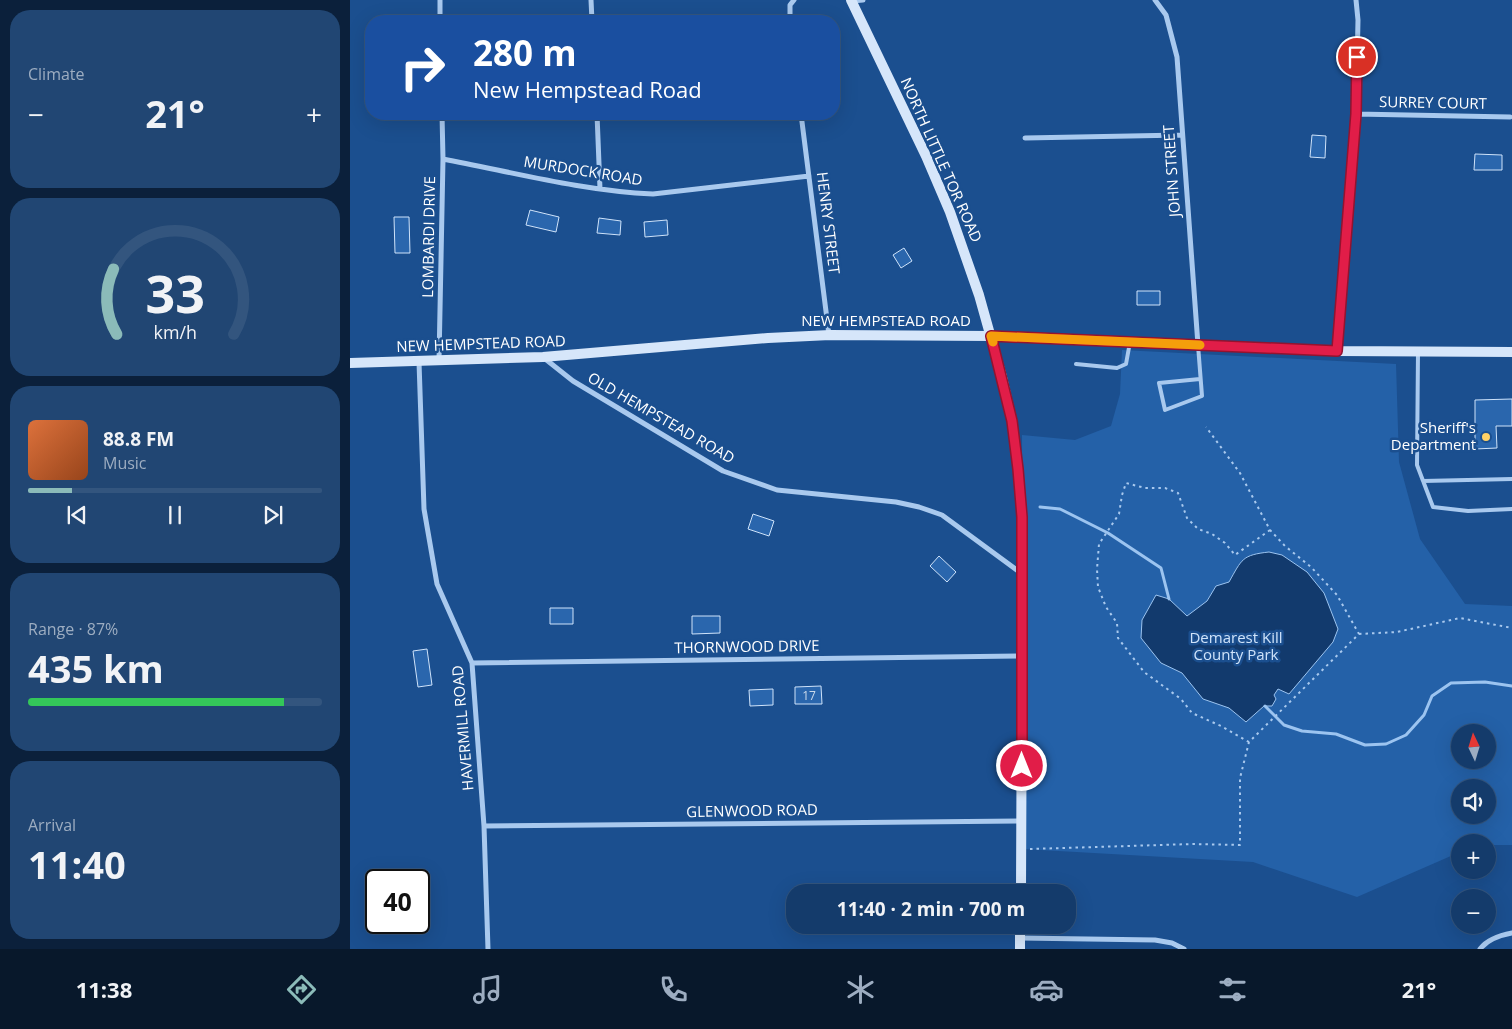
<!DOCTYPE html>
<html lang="en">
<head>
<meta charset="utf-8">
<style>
	:root { --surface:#143b6b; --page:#214673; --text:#f1f3f6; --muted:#9dadc1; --line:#33557e; --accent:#8bbbb9 }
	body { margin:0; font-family:"Open Sans",sans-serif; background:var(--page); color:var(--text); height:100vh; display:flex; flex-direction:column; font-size:19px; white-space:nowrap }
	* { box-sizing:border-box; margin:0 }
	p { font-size:16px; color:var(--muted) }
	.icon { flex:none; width:28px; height:28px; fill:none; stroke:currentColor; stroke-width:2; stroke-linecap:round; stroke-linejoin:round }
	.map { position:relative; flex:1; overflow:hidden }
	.side { display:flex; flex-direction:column; gap:10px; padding:10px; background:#0b203b; width:350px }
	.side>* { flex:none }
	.banner { position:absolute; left:15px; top:15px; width:475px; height:105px; border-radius:20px; box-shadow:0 5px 20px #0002,0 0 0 1px var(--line); background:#1a4fa0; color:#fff; overflow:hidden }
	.needle { width:32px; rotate:356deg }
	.tools { position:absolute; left:1101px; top:724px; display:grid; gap:10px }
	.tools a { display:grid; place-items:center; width:45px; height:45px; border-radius:50%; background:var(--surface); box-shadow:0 5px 20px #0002,0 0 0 1px var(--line); font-size:25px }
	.speed { position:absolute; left:15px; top:869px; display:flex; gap:10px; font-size:25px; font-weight:700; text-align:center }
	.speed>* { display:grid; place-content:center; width:65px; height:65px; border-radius:50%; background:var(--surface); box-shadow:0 5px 20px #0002,0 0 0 1px var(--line); line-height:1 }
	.speed .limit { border:2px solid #111; border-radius:8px; background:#fff; color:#111 }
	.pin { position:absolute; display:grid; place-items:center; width:42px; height:42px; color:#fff; margin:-21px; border:2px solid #fff; border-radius:50%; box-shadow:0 1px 5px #0007 }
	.me { position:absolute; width:55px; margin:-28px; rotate:0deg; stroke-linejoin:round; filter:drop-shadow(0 0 4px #0008) }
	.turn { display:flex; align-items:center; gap:18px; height:105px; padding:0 25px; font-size:22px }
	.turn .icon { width:65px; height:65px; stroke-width:2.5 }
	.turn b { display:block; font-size:35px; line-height:42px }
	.big { font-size:38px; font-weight:700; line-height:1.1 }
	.side .widget { flex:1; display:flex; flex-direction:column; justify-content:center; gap:8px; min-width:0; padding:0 18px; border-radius:20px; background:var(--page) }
	.side .dial { align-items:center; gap:0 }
	.dial svg { height:130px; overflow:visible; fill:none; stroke:var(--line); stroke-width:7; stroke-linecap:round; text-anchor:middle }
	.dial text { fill:var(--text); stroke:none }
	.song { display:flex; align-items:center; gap:15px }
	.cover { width:60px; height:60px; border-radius:8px; background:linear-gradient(135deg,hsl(20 70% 55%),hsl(20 70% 35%)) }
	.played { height:5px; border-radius:2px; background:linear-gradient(90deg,var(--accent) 15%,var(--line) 15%) }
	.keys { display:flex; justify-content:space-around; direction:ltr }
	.heat { display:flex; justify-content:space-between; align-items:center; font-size:28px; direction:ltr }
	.charge { height:8px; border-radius:4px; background:linear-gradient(90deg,#34c759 87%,var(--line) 0) }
	.trip { position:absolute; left:436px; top:884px; width:290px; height:50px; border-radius:20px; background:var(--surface); box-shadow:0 5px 20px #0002,0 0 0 1px var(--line); font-weight:700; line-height:50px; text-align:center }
	.menu { display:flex; height:80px; justify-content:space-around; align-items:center; background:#08182b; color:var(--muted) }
	.menu .icon { width:35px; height:35px }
	.menu .active { color:var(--accent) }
	.menu b { font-size:22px; color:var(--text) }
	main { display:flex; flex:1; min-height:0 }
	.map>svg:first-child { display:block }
</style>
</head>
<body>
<main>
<section class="side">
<div class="widget"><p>Climate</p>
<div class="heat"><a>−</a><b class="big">21°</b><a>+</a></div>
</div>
<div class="widget dial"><svg viewBox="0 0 100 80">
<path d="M14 69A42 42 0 1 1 86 69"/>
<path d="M14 69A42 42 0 0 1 12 29" stroke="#8bbbb9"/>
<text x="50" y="56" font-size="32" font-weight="700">33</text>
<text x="50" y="72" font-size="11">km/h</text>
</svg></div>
<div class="widget">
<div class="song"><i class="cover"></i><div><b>88.8 FM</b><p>Music</p></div></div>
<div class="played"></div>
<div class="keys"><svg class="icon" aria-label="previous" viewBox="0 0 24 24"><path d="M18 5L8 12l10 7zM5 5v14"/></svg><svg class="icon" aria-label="pause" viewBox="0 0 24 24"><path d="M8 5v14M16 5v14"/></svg><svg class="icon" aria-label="next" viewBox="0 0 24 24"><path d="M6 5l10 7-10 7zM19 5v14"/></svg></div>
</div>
<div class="widget"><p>Range · 87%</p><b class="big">435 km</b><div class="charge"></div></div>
<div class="widget"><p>Arrival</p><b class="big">11:40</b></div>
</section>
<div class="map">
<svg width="1162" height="949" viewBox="0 0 1162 949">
	<rect width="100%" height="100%" fill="#1b4f8f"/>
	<path fill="#2461a8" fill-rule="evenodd" d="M772,350L1046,364L1049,462L1070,539L1115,604L1162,606V845H1138V842H1110V852L1007,897L903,862L673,849L672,435L725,440L761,426L770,394ZM1110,732H1138V760H1110ZM1110,788H1138V815H1110Z"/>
	<path fill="#123a6d" stroke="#9cc4f0" d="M919,552L932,555L957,572L974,593L988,629L983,642L939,694L928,689L924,695L926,699L922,706H914L896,722L879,708L853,699L832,673L811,663L791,638L792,620L806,595L819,599L837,616L857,601L866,586L879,582C892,559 892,555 919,552Z"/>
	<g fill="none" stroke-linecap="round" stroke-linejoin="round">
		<path stroke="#9cc4f0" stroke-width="3" d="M690,507L710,509L758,533L811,568L819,599
			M915,706L934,725L952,731L986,734L1015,745L1036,744L1056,735L1074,715L1082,696L1101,683L1135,682L1162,686"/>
	</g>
	<path fill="#2a66ad" stroke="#cfe3fa" d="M962,135L976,136L975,158L960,157Z
		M1125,154L1152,155V170H1124Z
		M180,210L209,217L206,232L176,225Z
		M44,217H59L60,253H45Z
		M249,218L271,221L270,235L247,233Z
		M317,220L318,235L295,237L294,222Z
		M554,248L562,261L551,268L543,255Z
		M787,291H810V305H787Z
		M1162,399V426H1146L1147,448L1125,449V400Z
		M403,514L424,521L419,536L398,529Z
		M589,556L606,572L597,582L580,566Z
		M200,608H223V624H200Z
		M342,616H370V633L342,634Z
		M77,649L82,685L68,687L63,651Z
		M471,686L472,704H445V687Z
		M423,689V705L400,706L399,690Z"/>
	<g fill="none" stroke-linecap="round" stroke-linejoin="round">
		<path stroke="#a9c9ee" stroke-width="2" stroke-dasharray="2.5 4" stroke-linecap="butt" d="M1009,634L1047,632L1110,618L1162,628
			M899,742L871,726L842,713L831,699L794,672L768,638L767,623L756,607L748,587L747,569L749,544L769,514L772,495L776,483L795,488H815L828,493L837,518L848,529L862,534L875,543L885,555L920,530
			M680,849L843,844L890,845V778L899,742L1009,634L987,595L961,567L935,546L920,530L890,473L856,427"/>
		<path stroke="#a9c9ee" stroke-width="4" d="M848,345L852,396L815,410L809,383L850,379
			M1068,352L1067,465L1083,507L1118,511L1162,509
			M726,364L767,368L776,364L780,342
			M1073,481L1162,479"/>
		<path stroke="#a9c9ee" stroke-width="5" d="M90,0V21
			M241,0L242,21
			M805,0L816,15L827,57L848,345
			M502,1L513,0
			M440,21V5L444,0
			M247,114L250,189
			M451,114L479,335
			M1006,114L1160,117
			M675,138L832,135
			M93,159C162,172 233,191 303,194L459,176
			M987,351L1006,114L1008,20L1006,0
			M194,358L223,381L373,471L427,490L546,502L569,507L592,515L671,573
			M89,360L93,159L92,114
			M69,362L74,509L87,584L122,663L134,826L138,949
			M122,663L672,656
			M134,826L671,821
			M670,938L805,940L822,943L834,949
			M1130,949C1137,940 1151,935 1162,933"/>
		<path stroke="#d6e6fa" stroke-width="10" d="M501,0L576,156L600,212L629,295L652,377L662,421L668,469L672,517V656L671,892
			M0,363L193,357L418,338L480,335L641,336L987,351L1162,352
			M670,949V925"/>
	</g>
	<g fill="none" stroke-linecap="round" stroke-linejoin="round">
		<defs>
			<path id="route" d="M672,766V517L668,469L662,421L641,336L987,351L1006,114L1007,57"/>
		</defs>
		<use href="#route" stroke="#92132f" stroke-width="12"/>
		<use href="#route" stroke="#e11d48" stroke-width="9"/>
		<path stroke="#f59e0b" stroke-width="9" d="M643,342L641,336L850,345"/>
	</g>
	<circle fill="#ffd166" stroke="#1b4f8f" stroke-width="2" cx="1136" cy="437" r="5"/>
	<g text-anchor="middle" stroke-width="5" stroke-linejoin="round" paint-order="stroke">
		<g font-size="12" fill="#cad9ea">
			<text x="459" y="700">17</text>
		</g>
		<g font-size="15" fill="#fff" stroke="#1b4f8f">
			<text transform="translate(1083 103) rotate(1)" y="5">SURREY COURT</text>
			<text transform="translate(591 160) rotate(66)" y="5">NORTH LITTLE TOR ROAD</text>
			<text transform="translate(233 171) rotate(9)" y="5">MURDOCK ROAD</text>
			<text transform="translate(822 171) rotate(-94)" y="5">JOHN STREET</text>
			<text transform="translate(478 223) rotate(83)" y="5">HENRY STREET</text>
			<text transform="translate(79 237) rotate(-89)" y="5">LOMBARDI DRIVE</text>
			<text x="536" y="326">NEW HEMPSTEAD ROAD</text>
			<text transform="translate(131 344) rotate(-2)" y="5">NEW HEMPSTEAD ROAD</text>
			<text transform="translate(311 418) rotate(30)" y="5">OLD HEMPSTEAD ROAD</text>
			<text transform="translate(397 647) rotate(-1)" y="5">THORNWOOD DRIVE</text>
			<text transform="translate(113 728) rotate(-95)" y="5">HAVERMILL ROAD</text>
			<text transform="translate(402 811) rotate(-1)" y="5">GLENWOOD ROAD</text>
		</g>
		<g font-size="15" fill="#fff" stroke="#1b4f8f" text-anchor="end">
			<text x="1126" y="433">Sheriff's<tspan x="1126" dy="17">Department</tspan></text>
		</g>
		<g font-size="15" fill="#cfe3fa" stroke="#1b4f8f">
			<text x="886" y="643">Demarest Kill<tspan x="886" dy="17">County Park</tspan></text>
		</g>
	</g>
</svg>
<div class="tools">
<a><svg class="needle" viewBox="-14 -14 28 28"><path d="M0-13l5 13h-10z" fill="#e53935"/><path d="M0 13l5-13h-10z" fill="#9dadc1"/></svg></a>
<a><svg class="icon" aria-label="sound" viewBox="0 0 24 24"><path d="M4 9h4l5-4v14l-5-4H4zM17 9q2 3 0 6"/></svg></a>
<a>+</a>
<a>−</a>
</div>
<div class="speed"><div class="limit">40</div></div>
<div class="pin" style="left:1007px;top:57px;background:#d93025"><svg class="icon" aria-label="arrive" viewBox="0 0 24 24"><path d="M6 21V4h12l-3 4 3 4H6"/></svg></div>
<svg class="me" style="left:672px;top:766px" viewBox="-20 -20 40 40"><circle r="17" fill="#e11d48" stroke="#fff" stroke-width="3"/><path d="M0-11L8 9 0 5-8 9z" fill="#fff"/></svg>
<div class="trip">11:40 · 2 min · 700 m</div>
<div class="banner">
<div class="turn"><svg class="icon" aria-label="right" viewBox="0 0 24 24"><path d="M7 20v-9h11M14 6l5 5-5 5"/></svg><div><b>280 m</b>New Hempstead Road</div></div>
</div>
</div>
</main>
<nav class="menu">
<b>11:38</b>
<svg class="icon active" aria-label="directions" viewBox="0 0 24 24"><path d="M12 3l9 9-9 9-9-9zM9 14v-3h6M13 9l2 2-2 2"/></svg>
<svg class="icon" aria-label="music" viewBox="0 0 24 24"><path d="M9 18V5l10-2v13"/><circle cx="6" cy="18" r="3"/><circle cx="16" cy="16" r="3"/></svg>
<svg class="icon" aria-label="phone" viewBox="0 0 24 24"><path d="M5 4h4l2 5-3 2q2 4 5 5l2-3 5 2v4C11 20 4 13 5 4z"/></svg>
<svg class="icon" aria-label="climate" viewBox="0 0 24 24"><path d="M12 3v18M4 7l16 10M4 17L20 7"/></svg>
<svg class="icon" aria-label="car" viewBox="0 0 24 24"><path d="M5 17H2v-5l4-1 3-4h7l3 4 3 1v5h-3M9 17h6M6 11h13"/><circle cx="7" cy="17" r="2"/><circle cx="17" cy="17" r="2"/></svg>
<svg class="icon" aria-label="filters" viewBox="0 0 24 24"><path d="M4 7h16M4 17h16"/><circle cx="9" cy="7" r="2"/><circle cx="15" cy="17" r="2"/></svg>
<b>21°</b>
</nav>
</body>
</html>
